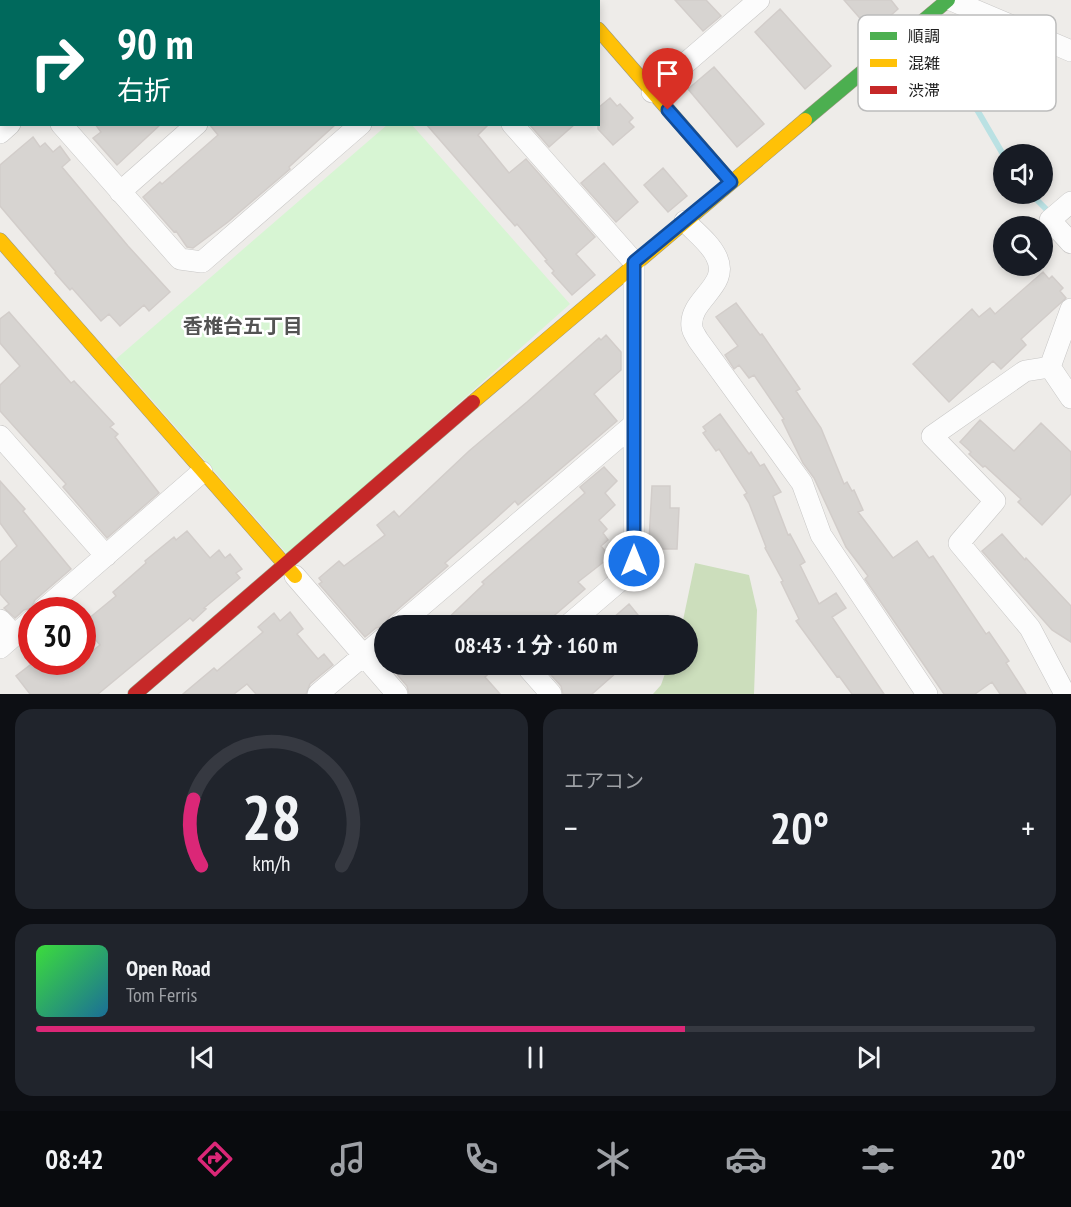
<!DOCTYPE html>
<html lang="ja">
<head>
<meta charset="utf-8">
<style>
	:root { --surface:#171b24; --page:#20242c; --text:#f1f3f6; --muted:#9ea1a6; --line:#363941; --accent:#db2777 }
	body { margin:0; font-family:"PT Sans Narrow","Noto Sans JP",sans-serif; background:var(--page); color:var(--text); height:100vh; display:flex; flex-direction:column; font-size:22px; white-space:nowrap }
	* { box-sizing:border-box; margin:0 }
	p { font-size:20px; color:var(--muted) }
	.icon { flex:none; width:33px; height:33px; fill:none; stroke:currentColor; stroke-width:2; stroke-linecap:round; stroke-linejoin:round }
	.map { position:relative; height:694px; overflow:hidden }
	.panel { display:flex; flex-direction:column; gap:15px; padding:15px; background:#0d0f14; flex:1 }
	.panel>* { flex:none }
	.guide { position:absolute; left:0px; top:0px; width:600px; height:126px; box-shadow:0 3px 9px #0003; background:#00695c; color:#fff; overflow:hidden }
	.fabs { position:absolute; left:993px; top:144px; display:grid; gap:12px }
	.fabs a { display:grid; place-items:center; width:60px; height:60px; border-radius:50%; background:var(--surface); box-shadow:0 3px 9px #0003; font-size:30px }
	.speed { position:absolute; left:18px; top:597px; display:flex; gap:12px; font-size:30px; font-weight:700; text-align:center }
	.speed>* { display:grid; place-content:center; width:78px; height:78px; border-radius:50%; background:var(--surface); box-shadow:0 3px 9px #0003; line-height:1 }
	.speed .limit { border:9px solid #d22; background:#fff; color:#111 }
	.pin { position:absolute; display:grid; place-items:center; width:51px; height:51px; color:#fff; margin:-62px -26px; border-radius:50% 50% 50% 0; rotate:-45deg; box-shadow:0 0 6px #0007 }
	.pin .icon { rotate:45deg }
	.me { position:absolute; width:66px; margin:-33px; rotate:0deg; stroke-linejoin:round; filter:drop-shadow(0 0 4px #0008) }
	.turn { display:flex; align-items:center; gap:21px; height:126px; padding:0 18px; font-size:27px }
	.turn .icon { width:78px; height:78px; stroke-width:2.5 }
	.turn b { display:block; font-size:42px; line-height:51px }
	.big { font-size:45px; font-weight:700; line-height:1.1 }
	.panel .tile { flex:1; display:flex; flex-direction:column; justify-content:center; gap:9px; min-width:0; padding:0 21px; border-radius:18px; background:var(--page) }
	.panel .dial { align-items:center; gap:0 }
	.dial svg { height:156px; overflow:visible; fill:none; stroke:var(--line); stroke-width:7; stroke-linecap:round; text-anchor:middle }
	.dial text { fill:var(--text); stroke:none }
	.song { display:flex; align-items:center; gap:18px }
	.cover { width:72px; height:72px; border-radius:9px; background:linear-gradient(135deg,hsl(120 70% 55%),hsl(200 70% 35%)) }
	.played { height:6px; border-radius:3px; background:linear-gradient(90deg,var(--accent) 65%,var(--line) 65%) }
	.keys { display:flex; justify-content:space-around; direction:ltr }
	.heat { display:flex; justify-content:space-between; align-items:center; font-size:33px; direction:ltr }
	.panel .tiles { flex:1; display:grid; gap:15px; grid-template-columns:1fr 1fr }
	.tile:last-child { grid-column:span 2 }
	.trip { position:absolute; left:374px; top:615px; width:324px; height:60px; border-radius:30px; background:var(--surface); box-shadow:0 3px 9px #0003; font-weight:700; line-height:60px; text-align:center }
	.menu { display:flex; height:96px; justify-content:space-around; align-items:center; background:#090b0e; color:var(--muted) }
	.menu .icon { width:42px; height:42px }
	.menu .active { color:var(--accent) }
	.menu b { font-size:27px; color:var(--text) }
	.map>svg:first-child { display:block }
</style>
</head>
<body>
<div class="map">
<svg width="1071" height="694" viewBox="0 0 1071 694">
	<rect width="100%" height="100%" fill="#eeece9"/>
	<path fill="#ccdebc" d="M695,563L749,575L757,610L754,694H653L661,685L668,665L687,664V626L682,625Z"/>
	<path fill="#d7f5d3" d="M387,125H412L570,304L288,555L116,359Z"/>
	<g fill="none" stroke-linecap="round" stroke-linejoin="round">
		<path stroke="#bae1e3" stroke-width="6" d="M877,19L894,34
			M905,46L956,94L976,108L1004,156
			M1031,194L1052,215"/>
	</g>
	<path fill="#d7d4d1" stroke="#d2cdca" stroke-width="1.5" d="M675,0H706L721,16L703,31Z
		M844,0H891L898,9L872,32Z
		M780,9L831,66L805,89L755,32Z
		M714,67L764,124L737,147L688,89Z
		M610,98L617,106L620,104L633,118L629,122L634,127L613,145L598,129V108Z
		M95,124H161L117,165L93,138L101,132Z
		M209,124H336L289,167L290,169L228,222L193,248L187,247L176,231L174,232L143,197L160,182L162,184L218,135Z
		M426,124H489L478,135L509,173L526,159L595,237L576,254L595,275L572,295L552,273L554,271L545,261L547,260L517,224L515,226Z
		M529,124H575L549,147Z
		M33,137L40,147L45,143L53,152L60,146L70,160L62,167L128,246L170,292L149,311L144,305L120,326L109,314L101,321L72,288L70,290L55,273L56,272L0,206V165Z
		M604,163L638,202L616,222L581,183Z
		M663,168L687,196L668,212L644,185Z
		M1043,272L1049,279L1052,276L1063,288L1060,291L1066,298L1021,339L1026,345L1001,369L993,361L949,402L913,364L972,309L979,317L990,308L995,314Z
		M736,303L760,335L762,334L800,389L796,391L821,428L844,484L847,482L852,491L854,490L863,510L858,512L893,558L917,541L929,558L933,556L986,634L989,632L1009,661L1006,663L1026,694H1000L992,682L975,694H944L865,579L868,576L846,547L814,478L803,463L782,420L784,419L754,375L749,378L739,365L734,369L725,355L738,346L716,317Z
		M9,312L71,383L74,381L114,424L110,427L118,434L115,437L159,493L107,538L63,487L66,484L0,411V385L20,366L0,343V319Z
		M606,335L621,352V370L594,394L617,421L518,505L515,501L492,522L445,563L448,566L390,616L383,626L376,628L365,637L319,584L322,582L319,578L339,561L344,566L385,535L377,525L394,511L399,517L469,451L527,402L599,338L601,340Z
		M720,414L749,454L751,452L760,466L764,464L781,492L773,496L788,535L790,534L805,562L800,565L819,604L836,593L846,608L832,617L884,694H852L839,676L837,677L796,621L799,619L781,582L783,581L765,548L766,547L749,503L744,495L747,493L719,449L716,451L703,433L706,431L703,427Z
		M980,420L1014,451L1041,423L1071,452V494L1042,525L1018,502L1021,499L985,466L983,467L969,454L971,452L960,442Z
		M604,467L617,481L605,493L615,505L599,520L607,529L603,533L608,540L601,546L610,557L578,582L585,589L542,626H440L484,584L482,582L585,493L580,487Z
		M0,481L25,509L23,511L71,569L35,600L31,608L24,610L15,618L4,608L9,604L0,594V562L17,546L0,523Z
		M652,486H670V508H679L677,549H654V541H649Z
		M187,531L210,558L219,550L225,558L230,554L242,569L236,573L240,578L204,608L206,609L193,621L190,618L98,694H30L16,676L34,662H82V659L100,645L82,624L116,596L113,592L146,563L145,561L174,537L176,540Z
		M1002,534L1025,560L1026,558L1071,606V642L1052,630L982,551Z
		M629,604L647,626H604Z
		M290,612L303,629L297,634L318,659L324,654L333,665L310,684L306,694H256L247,684L234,694H183L214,668L217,671L263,632L258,627L274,613L280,621Z
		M388,664H500L485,677L500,694H409L407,686Z
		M563,664H626L592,694H563L561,686L551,675Z"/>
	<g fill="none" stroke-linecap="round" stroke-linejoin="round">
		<defs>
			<path id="street" d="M105,0L106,2
				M404,0L405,2
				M951,0L1071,51
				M150,2L152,0
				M338,2L340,0
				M503,2L505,0
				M0,54L2,56
				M652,92L759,0
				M61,124L180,259L202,262L361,124
				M512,124L634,262V561L629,573L567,626
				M0,133L10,124
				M120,192L197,124
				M1071,202L1050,220L1071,243
				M685,221C695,232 710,243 716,256C732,286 688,299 692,327C692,331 696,336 698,340L802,483L821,535L927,694
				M1071,309L1050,367L1071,398
				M1050,367L1025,371L932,436L995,501L959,543L1030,628L1065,694
				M0,436L106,556
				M295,576L397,694
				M43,610L202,472
				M0,620L14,635
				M398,626L633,425
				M0,648L32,620
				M531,664L529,669L551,694
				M318,694L384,638"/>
			<path id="fast" d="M805,120L948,0"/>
			<path id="slow" d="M598,29L731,182
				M0,240L295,576
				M473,402L805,120"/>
			<path id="jam" d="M573,0L575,2
				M135,694L473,402"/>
		</defs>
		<use href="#street" stroke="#c7c6c5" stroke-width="22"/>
		<use href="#fast" stroke="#9a987f" stroke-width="15"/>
		<use href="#slow" stroke="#9a987f" stroke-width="15"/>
		<use href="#jam" stroke="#9a987f" stroke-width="15"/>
		<use href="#street" stroke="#fcfcfc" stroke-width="21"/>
		<use href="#fast" stroke="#4caf50" stroke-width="14"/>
		<use href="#slow" stroke="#ffc107" stroke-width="14"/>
		<use href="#jam" stroke="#c62828" stroke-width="14"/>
	</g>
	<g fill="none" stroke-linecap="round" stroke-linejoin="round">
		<defs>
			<path id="route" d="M634,561V262L731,182L668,110"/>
		</defs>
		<use href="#route" stroke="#114b97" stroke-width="15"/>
		<use href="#route" stroke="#1a73e8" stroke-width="10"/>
	</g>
	<g text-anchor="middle" stroke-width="5" stroke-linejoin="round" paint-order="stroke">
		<g font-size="20" font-weight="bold" fill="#535353" stroke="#fff">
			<text x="243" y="333">香椎台五丁目</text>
		</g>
	</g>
	<rect x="858" y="15" width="198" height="96" rx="9" fill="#fff" stroke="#bcbcbc" stroke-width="1.5"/>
	<rect x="870" y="32" width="27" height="8" fill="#4caf50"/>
	<rect x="870" y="59" width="27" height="8" fill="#ffc107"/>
	<rect x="870" y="86" width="27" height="8" fill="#c62828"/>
	<g font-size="16" fill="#202020">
		<text x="908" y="42">順調</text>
		<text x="908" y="69">混雑</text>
		<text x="908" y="96">渋滞</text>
	</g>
</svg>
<div class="fabs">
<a><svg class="icon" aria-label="sound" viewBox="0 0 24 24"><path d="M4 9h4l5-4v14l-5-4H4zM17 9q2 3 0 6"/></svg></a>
<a><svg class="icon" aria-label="search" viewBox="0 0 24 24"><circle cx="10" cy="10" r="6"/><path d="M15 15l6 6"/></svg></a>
</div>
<div class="speed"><div class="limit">30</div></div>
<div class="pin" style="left:668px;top:110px;background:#d93025"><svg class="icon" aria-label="arrive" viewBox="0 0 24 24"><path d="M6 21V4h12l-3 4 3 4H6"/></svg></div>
<svg class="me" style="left:634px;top:561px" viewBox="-20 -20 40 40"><circle r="17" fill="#1a73e8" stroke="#fff" stroke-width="3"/><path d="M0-11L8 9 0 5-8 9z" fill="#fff"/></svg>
<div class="trip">08:43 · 1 分 · 160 m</div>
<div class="guide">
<div class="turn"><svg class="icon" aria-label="right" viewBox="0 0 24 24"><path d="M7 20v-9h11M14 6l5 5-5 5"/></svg><div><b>90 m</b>右折</div></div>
</div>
</div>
<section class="panel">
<div class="tiles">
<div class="tile dial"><svg viewBox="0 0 100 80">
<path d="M14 69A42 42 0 1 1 86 69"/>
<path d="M14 69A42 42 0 0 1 10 35" stroke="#db2777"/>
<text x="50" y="56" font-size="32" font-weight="700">28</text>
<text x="50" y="72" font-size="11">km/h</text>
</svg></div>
<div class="tile"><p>エアコン</p>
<div class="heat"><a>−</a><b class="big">20°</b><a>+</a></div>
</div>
<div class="tile">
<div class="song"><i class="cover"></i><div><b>Open Road</b><p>Tom Ferris</p></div></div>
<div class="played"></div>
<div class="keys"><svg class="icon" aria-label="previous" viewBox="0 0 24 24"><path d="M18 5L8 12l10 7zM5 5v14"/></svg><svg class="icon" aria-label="pause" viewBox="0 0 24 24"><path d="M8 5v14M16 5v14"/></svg><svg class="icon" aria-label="next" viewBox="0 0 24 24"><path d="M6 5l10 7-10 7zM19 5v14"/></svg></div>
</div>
</div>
</section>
<nav class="menu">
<b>08:42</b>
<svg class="icon active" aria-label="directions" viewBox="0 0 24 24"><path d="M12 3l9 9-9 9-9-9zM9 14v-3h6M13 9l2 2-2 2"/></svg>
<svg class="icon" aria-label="music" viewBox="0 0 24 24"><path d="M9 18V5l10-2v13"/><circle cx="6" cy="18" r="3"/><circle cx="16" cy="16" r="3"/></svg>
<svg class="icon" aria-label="phone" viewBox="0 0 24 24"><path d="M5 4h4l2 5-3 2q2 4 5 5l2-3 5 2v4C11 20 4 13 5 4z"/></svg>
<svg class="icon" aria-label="climate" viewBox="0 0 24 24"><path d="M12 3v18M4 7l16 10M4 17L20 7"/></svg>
<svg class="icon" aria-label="car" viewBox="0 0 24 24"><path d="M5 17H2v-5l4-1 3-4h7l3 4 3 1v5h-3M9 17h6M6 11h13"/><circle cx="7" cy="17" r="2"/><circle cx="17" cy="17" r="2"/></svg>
<svg class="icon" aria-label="filters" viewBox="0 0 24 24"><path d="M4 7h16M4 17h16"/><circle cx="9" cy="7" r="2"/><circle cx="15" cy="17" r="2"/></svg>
<b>20°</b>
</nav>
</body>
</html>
